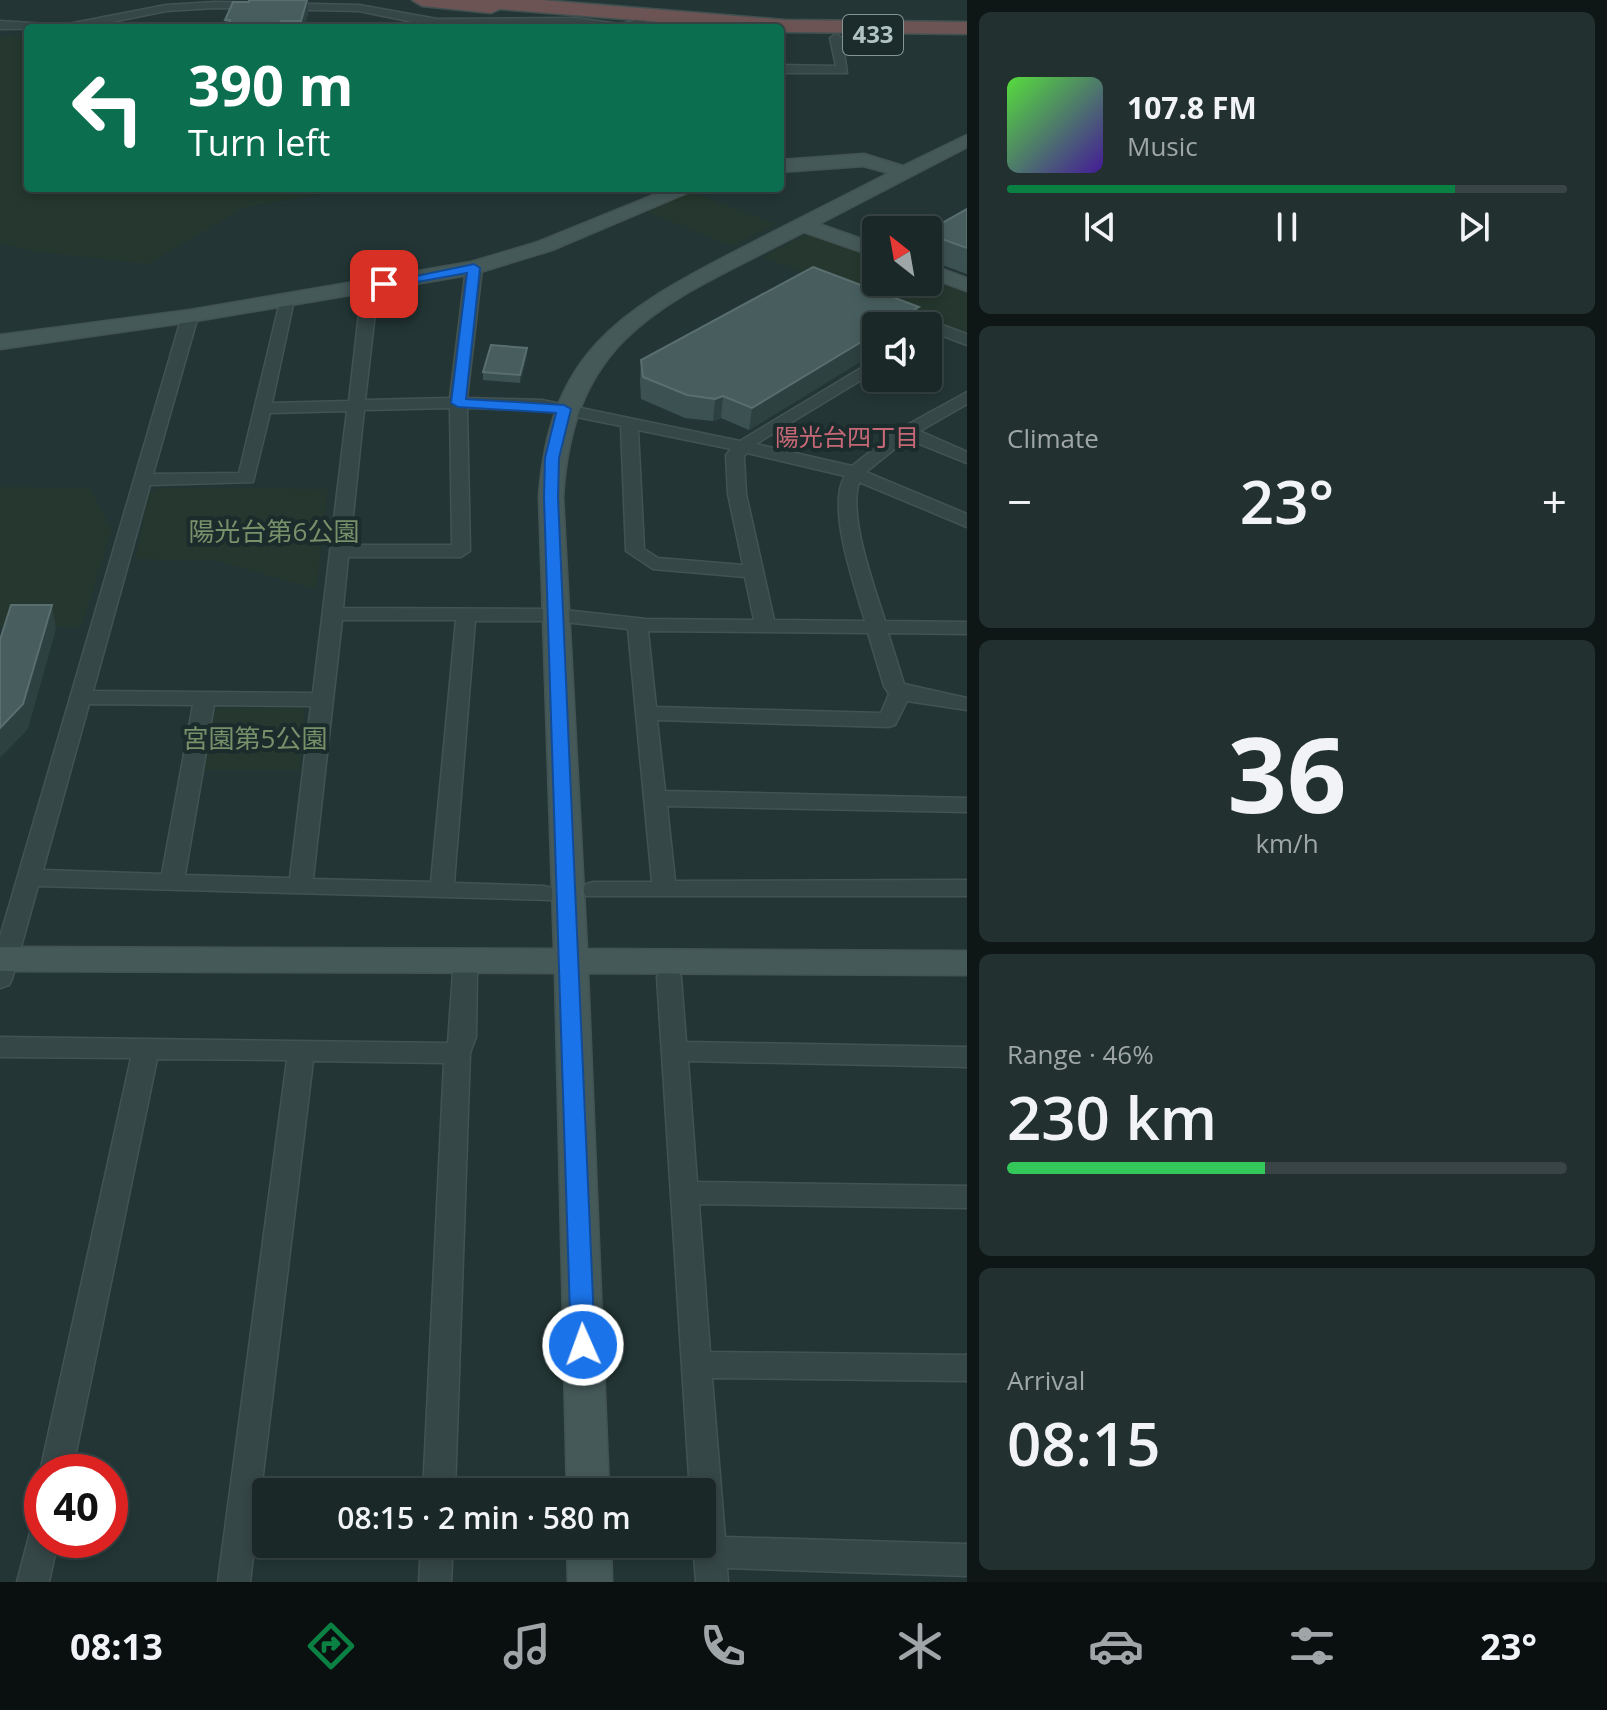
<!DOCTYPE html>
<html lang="en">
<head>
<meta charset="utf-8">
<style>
	:root { --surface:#1a2828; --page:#233030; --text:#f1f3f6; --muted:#9fa6a8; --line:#384445; --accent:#0b8043 }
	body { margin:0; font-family:"Open Sans","Noto Sans JP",sans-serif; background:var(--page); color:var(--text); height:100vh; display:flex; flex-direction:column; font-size:30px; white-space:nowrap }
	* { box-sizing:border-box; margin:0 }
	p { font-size:26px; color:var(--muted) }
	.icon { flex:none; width:44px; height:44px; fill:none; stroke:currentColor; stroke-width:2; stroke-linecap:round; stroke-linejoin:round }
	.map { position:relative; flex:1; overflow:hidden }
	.panel { display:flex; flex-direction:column; gap:12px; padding:12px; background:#0e1616; width:640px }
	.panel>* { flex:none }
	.top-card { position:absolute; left:24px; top:24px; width:760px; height:168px; border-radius:8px; box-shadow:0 4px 12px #0003,0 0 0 2px var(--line); background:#0b6e4f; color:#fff; overflow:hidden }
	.needle { width:52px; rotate:329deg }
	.fabs { position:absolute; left:862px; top:216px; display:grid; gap:16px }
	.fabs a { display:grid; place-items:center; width:80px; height:80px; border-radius:8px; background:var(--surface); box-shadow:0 4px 12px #0003,0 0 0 2px var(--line); font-size:40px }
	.speed { position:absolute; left:24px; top:1454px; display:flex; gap:16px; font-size:40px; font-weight:700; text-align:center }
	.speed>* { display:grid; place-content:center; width:104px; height:104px; border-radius:50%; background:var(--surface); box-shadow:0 4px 12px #0003,0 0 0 2px var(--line); line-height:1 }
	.speed .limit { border:12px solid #d22; background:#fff; color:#111 }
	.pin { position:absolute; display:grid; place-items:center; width:68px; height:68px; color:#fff; margin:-34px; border-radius:16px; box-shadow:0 4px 12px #0006 }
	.me { position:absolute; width:88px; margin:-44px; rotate:358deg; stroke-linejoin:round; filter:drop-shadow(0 0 6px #0008) }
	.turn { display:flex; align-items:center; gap:28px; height:168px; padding:0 32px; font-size:36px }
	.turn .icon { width:104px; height:104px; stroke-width:2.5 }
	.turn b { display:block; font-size:56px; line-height:68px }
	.big { font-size:60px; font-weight:600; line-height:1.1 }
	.panel .card { flex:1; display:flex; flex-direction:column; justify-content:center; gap:12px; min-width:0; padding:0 28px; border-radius:12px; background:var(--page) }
	.panel .dial { align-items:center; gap:0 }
	.dial b { font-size:104px; line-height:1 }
	.song { display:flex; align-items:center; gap:24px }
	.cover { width:96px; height:96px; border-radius:12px; background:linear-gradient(135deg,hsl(110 70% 55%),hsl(260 70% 35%)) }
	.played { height:8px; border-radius:4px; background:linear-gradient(90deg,var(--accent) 80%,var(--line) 80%) }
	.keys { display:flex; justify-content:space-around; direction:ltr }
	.heat { display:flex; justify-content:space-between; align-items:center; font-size:44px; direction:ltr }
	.charge { height:12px; border-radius:6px; background:linear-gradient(90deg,#34c759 46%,var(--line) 0) }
	.trip { position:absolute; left:252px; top:1478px; width:464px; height:80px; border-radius:8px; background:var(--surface); box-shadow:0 4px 12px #0003,0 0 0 2px var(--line); font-weight:600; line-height:80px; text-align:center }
	.menu { display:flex; height:128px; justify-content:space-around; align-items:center; background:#0a1010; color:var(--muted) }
	.menu .icon { width:56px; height:56px }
	.menu .current { color:var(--accent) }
	.menu b { font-size:36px; color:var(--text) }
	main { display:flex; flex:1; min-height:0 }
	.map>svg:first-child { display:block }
</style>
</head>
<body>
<main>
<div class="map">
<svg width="967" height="1582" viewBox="0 0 967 1582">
	<rect width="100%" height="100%" fill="#233635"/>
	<path fill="#25372e" d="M28,36V188H357L246,207L148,264L32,251L0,243V37Z
		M690,192L777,224L732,246L645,211Z
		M809,233L876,258V282H928V277L967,292V336L763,257Z
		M0,487L90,488L112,530L81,627L0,626Z
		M160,488L328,489L316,589L215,560L135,559L149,494Z
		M213,708H305L299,770H204Z"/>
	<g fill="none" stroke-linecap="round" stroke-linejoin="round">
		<defs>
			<path id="street" d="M215,2L359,5L437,19L575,18L620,24L634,21L641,13L651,15L642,26L636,28L437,27L359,11L215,8L166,11L82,28L0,29V21L63,25L166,5Z
				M836,34L842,38L847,73H780V65L836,66L830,38Z
				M474,263L482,268L467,398L542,400L740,441L876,359V371L756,444L852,466L896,431L967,392V404L920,431L967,452V463L907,439L866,472L967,514V527L859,482C848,517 874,585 885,621L967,622V634L888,633L904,684L967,698V710L907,701L895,725L888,727L657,720L665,791L967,798V812L667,806L675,881L967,880V896H586L582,890L586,884L594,882H652L628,629L555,621H475L454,883L544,886L552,888L556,894L552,900L38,886L12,979L9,985L0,988V937L182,316L190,311L198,316L153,474L239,473L281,297L294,300L272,403L349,401L362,287L370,282L378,287L365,400L450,398L466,268ZM450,408L452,545H350L364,410ZM467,408L542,410L621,426L626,551L653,569L745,577L754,620L646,619L555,609L343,608L348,557H461L470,551ZM347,411L313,693L93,691L150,485L253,482L270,413ZM638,430L731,449L726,455L728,494L743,565L658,558L644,549ZM747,453L845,476C826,506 855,587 865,621L774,620L746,494L744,456ZM342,620H456L431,882L313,879ZM648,631L868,633L884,686L889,694L881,713L656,707ZM89,704L193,705L162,874L43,870ZM214,705L311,706L290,878L185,875Z
				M937,323L967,334V345L938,334L928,338V327Z
				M465,963L474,966L477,972L476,1037L470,1053L455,1492H423L444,1063L313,1061L250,1582H218L287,1060L157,1059L72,1472H42V1475L40,1472L131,1058L0,1057V1037L448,1043L453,972L456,966Z
				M669,968L678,971L681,977L686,1042L967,1047V1067L688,1061L697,1182L967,1186V1208L699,1204L710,1352L967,1355V1381L712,1378L725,1537L967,1544V1576L727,1568L728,1582H696L693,1544H702V1492H690L657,977L660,971Z
				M42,1525V1540H58L49,1582H17L31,1529Z
				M421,1544H453L451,1582H419Z"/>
			<path id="secondary" d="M967,135V147L819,224L876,244V257L804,232C672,301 573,329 563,497L587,949L967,951V975L588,973L609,1492H567L555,973L0,971V947L554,949L539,497C549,354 618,312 736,251C787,225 838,199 889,173L863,166L780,172V160L864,154L903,166Z
				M671,188H698L552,250L474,274L190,322L0,349V335L190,310L471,262L538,242Z
				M928,264L967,278V291L928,277Z
				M567,1544H611L612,1582H568Z"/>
			<path id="highway" d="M412,0H541L785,20L967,22V34L785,32H780V28H735L500,9L491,13L422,6Z"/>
		</defs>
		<use href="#street" stroke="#435353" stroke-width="3"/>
		<use href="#secondary" stroke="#435353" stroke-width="3"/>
		<use href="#highway" stroke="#415151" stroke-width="3"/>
		<use href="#street" fill="#364747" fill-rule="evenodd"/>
		<use href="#secondary" fill="#455959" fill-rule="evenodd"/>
		<use href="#highway" fill="#6c5454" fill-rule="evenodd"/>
	</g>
	<path fill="#3c5252" d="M308,0V13L304,28H226L225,20Z
		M967,209V274L928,260V231Z
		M876,326V352L749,430L721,418L713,421L685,418L641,399L640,381L641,360Z
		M527,355L520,383L483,380V372Z"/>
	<path fill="#2d4141" d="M308,0V13L304,28H302L301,21Z
		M919,307L915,326H887Z
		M876,333V352L749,430L752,408Z
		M527,348V355L520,383V375Z
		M723,396L721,418L713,421L715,399Z
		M52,605L56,629L28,729L0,758V728Z"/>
	<path fill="#485e5e" stroke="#596e6e" stroke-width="2" d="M249,0H307L301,21H281L279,28H228L230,20H225L233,2H249Z
		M967,209V248L928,234V231Z
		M813,267L919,307L887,326H876V333L752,408L723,396L715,399L687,395L643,377L641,360Z
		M491,345L527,348L520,375L483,372Z
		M11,605H52L23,704L0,728V640Z"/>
	<path fill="#1a73e8" stroke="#114b97" stroke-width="2" d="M474,264L480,268L466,399L564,405L571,409L559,458L558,497L595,1345L592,1352L583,1355L575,1352L571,1345L544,497L545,458L556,413L458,407L451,403L467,273L384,288L378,284Z"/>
	<g text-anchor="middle" stroke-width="8" stroke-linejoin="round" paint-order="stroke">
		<rect fill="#1c2b2b" stroke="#849595" stroke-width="2" x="843" y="15" width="60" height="40" rx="6"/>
		<g font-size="24" font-weight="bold" fill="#b1c3c3">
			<text x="873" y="43">433</text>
		</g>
		<g font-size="24" fill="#c76877" stroke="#1c2b2b">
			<text x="847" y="446">陽光台四丁目</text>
		</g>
		<g font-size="26" fill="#79916b" stroke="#1c2b2b">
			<text x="274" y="541">陽光台第6公園</text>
			<text x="255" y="748">宮園第5公園</text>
		</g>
	</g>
</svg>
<div class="fabs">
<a><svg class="needle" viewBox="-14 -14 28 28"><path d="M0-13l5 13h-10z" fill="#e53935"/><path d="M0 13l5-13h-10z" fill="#9fa6a8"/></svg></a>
<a><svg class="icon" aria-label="sound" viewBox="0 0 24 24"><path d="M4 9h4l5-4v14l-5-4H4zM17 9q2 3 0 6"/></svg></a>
</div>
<div class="speed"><div class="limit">40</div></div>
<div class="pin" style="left:384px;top:284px;background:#d93025"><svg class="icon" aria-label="arrive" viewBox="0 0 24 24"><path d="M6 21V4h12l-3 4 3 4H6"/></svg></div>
<svg class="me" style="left:583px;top:1345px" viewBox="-20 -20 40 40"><circle r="17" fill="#1a73e8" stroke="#fff" stroke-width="3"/><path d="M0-11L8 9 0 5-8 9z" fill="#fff"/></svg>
<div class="trip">08:15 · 2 min · 580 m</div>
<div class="top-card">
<div class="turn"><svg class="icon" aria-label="left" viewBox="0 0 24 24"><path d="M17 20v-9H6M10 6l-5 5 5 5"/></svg><div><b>390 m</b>Turn left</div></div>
</div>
</div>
<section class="panel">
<div class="card">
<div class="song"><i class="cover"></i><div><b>107.8 FM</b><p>Music</p></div></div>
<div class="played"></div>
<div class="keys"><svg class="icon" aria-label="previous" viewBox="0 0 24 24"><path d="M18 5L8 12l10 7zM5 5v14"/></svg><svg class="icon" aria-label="pause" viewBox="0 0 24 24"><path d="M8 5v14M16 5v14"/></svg><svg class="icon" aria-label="next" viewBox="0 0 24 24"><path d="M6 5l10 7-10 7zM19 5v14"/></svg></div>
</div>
<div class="card"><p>Climate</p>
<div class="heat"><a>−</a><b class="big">23°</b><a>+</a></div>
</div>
<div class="card dial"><b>36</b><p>km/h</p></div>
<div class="card"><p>Range · 46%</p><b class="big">230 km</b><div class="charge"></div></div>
<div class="card"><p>Arrival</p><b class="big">08:15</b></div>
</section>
</main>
<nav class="menu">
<b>08:13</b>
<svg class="icon current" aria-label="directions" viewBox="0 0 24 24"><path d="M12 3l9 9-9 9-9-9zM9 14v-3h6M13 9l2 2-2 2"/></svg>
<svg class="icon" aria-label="music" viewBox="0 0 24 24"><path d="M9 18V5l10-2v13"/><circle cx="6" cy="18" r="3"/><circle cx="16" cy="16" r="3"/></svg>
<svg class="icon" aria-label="phone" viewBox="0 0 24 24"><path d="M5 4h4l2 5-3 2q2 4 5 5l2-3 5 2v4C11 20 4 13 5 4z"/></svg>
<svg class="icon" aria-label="climate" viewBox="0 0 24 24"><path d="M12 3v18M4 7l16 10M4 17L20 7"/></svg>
<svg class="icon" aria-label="car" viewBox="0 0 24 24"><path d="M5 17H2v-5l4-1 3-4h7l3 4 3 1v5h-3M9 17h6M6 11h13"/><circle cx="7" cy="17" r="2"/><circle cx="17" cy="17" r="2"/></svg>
<svg class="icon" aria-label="filters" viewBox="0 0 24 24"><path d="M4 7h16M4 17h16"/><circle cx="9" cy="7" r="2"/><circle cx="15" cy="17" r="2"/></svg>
<b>23°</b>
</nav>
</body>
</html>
